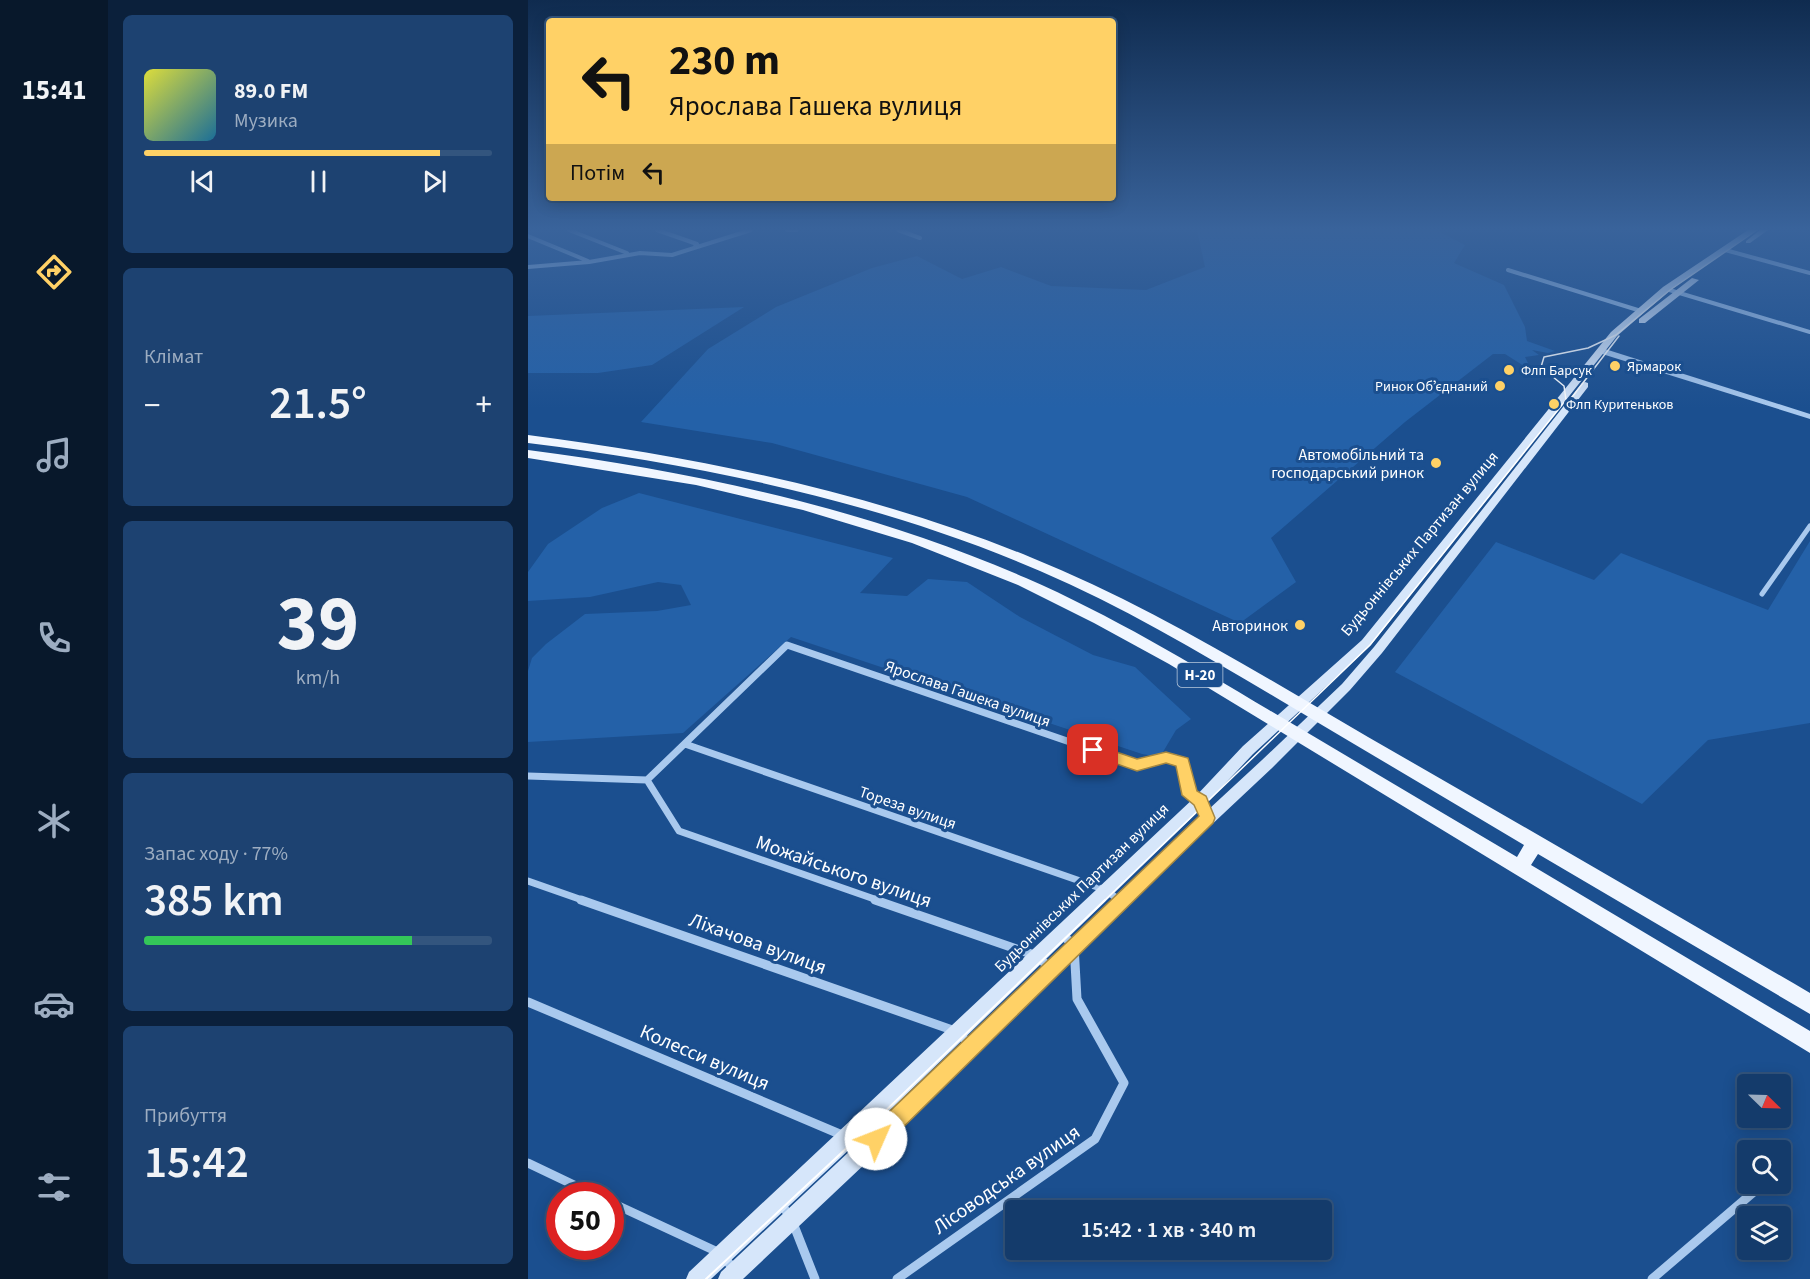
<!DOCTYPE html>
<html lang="uk">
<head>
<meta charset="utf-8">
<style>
	:root { --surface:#143b6b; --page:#1d4271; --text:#f1f3f6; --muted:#9dadc1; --line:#33557e; --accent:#ffd166 }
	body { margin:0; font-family:"Source Sans 3",sans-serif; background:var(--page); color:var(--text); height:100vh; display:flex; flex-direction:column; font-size:22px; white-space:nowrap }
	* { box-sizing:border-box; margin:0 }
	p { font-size:20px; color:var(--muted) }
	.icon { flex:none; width:33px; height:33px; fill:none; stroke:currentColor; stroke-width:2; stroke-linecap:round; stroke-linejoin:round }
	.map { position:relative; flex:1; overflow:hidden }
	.drawer { display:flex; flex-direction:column; gap:15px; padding:15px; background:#0b203b; width:420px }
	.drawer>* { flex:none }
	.banner { position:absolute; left:18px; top:18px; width:570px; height:183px; border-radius:6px; box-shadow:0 3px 15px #0003,0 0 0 2px var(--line); background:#ffd166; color:#111; overflow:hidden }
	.needle { width:39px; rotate:113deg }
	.fabs { position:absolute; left:1209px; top:1074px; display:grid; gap:12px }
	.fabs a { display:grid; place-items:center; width:54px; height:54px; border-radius:6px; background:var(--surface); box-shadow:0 3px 15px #0003,0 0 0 2px var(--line); font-size:30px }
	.speed { position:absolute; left:18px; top:1182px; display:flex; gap:12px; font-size:30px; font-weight:700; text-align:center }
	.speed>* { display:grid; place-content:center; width:78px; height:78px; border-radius:50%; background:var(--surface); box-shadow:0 3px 15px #0003,0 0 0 2px var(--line); line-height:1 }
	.speed .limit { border:9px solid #d22; background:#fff; color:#111 }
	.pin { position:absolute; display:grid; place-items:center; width:51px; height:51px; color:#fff; margin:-26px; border-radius:12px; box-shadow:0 3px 9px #0006 }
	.me { position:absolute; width:66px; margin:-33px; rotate:46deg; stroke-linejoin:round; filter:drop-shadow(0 0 4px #0008) }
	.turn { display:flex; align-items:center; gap:21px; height:126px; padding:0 24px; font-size:27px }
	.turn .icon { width:78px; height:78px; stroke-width:2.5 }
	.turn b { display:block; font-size:42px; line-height:51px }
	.then { display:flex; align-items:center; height:57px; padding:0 24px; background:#0003; gap:12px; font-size:22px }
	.big { font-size:45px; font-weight:600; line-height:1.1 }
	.drawer .tile { flex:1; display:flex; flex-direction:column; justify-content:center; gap:9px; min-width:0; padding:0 21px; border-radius:9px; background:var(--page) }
	.drawer .dial { align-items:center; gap:0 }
	.dial b { font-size:78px; line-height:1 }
	.song { display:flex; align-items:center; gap:18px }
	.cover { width:72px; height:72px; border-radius:9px; background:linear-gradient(135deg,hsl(60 70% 55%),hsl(200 70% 35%)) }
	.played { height:6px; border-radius:3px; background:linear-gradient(90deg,var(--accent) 85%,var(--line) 85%) }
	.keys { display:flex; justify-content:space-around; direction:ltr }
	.heat { display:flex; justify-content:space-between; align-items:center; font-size:33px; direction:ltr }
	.charge { height:9px; border-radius:4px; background:linear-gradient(90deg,#34c759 77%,var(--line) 0) }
	.trip { position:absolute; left:477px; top:1200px; width:327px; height:60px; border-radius:6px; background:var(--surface); box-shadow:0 3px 15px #0003,0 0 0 2px var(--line); font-weight:600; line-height:60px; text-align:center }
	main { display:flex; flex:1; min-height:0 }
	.dock { display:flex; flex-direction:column; width:108px; justify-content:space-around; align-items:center; background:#08182b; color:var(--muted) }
	.dock .icon { width:42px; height:42px }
	.dock .active { color:var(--accent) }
	.dock b { font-size:27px; color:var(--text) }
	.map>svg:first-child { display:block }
</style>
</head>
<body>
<main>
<nav class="dock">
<b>15:41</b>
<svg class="icon active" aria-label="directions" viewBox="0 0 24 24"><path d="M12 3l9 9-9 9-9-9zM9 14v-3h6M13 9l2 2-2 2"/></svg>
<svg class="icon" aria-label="music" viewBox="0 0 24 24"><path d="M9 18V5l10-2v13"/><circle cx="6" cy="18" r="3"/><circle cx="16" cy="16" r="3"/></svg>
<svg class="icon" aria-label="phone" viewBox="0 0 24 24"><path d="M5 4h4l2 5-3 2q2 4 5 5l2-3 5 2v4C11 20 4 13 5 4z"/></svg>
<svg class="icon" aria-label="climate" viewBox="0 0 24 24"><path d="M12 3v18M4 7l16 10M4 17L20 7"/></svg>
<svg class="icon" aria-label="car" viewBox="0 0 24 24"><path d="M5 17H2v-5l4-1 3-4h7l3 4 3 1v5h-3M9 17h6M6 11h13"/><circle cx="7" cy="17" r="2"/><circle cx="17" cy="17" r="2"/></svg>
<svg class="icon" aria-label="filters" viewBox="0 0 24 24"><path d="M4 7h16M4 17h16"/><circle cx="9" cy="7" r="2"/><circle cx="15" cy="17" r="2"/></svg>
</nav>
<section class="drawer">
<div class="tile">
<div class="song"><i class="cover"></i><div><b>89.0 FM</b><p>Музика</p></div></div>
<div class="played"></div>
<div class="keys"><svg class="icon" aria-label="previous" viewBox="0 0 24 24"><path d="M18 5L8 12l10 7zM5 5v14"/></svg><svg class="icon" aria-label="pause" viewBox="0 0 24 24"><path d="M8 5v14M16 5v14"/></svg><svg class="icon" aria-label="next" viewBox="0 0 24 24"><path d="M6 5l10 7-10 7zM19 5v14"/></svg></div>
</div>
<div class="tile"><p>Клімат</p>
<div class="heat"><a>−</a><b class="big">21.5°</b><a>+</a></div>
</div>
<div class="tile dial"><b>39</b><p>km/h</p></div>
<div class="tile"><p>Запас ходу · 77%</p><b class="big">385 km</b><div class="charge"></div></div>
<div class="tile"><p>Прибуття</p><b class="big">15:42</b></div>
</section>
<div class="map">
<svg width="1282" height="1279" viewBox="0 0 1282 1279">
	<rect width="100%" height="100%" fill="#1b4f8f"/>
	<path fill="#2461a8" d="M669,230H908L937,245L926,263L976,285L997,327L999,341L1027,351L1020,353L1004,350L1011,355L997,357L1002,367L999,368L977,354H965L877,422L743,538L768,582L712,623L439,497L244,443L113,422L180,349L248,307L344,268L389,256L434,279L473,267L523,286L618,290L677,267Z
		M216,307L124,365L70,373H0V316Z
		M111,493L365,558L332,593L379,596L400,579L439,582L492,617L565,655L607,667L663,719L648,730L632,757L614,754L263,637L155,733L0,742V671L4,658L18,644L57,614L129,611L163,605L153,585L130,582L62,597L0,601V572L20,544L74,508Z
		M1282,541V723L1180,740L1114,804L867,672L968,542L1066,580L1093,553L1240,610Z"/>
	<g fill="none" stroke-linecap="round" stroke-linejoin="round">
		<path stroke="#a9c9ee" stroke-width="4" d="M41,230L99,253
			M129,230L169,244L166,248
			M259,230H269
			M370,230L392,238
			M0,236L60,261
			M1197,250L1282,273
			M0,267L61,262L112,253L144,255L223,230
			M980,270L1113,311
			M1138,289L1282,332"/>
		<path stroke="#a9c9ee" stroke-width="5" d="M1234,594L1282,526"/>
		<path stroke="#a9c9ee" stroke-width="7" d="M157,744L578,890L592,901
			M0,776L119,780L259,645L609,765L638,758L655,762L662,795L672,801L679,818
			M119,780L151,831L352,901
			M0,881L57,901"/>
		<path stroke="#a9c9ee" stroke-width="9" d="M53,900L430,1032L442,1045
			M347,900L509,956L522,968
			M590,900L592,901
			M0,1002L314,1135
			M0,1163L69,1196
			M82,1202L194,1254L206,1270
			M253,1204L263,1218L287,1279
			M369,1279L567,1139L596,1083L549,999L546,945L533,934
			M1124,1279L1235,1184"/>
		<path fill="#a9c9ee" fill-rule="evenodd" d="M1071,349H1077L1282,414V419L1071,353Z"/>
		<path fill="#d6e6fa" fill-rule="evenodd" d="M1220,230H1228L1141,291L1089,336L842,646L725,754L677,805L327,1144L183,1279H158L161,1272L667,797L715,746L834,640L1083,332L1135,287Z
			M1232,230H1240L1222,243H1218V241Z
			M1164,278L1171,280L1117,323H1111V319Z
			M1057,382L1060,383V387L854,653L822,690L744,768L597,906L339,1162L215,1279H190L193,1272L325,1148L587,896L734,760L814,684L846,647L1054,383Z"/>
		<path fill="#f0f6ff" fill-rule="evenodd" d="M0,435C170,457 343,492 502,557C621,605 730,673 840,737C988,822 1135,907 1282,993V1014L1010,854L1003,865L1282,1031V1053L641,664L566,623L490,585L384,543L275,510L168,485L0,458V450C170,472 340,509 498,578C583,615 662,663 741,710C824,759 906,808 989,857L996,845C915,797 833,748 752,700C674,654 596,607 512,571C350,501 174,465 0,443Z"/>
		<path stroke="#fff" stroke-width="1.5" d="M1038,405L1091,336
			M576,901L842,645L1038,400L1036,386L1013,367L1016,357L1060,348L1088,335L1142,290L1229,230"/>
		<path stroke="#fff" stroke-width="2" d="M178,1279L324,1143L577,900"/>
	</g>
	<linearGradient id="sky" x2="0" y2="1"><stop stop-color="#0f2b4f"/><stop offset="0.56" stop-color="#39639b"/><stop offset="1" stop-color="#39639b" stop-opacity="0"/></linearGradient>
	<rect width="1282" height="409" fill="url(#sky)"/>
	<path fill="#ffd166" stroke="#a68842" stroke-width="1.5" d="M565,744L609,759L638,752L660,758L669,791L678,796L687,818L685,823L355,1147L348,1150L340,1147L337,1139L340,1132L671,816L666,805L654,795L648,766L638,763L609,771L560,754L558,750L560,746Z"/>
	<g fill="#ffd166" stroke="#1b4f8f" stroke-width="2">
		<circle cx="1087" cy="366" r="6"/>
		<circle cx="981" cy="370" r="6"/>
		<circle cx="972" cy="386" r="6"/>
		<circle cx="1026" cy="404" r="6"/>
		<circle cx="908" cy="463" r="6"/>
		<circle cx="772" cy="625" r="6"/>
	</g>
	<g text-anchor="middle" stroke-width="6" stroke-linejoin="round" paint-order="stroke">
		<g font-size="14" fill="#fff" stroke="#1b4f8f" text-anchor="start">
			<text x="1099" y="371">Ярмарок</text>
			<text x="993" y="375">Флп Барсук</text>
			<text x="960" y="391" text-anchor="end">Ринок Обʼєднаний</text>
			<text x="1038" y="409">Флп Куритеньков</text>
		</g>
		<rect fill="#1b4f8f" stroke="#bbcadd" stroke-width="1.5" x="649.5" y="663" width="45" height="24" rx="4.5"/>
		<g font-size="15" font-weight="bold" fill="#fff">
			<text x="672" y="680">Н-20</text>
		</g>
		<g font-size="16" fill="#fff" stroke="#1b4f8f" text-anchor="end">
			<text x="896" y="460">Автомобільний та<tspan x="896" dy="18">господарський ринок</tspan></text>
			<text x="760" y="631">Авторинок</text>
		</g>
		<g font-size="16" fill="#fff" stroke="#1b4f8f">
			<text transform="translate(891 543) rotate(-50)" y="6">Будьоннівських Партизан вулиця</text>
			<text transform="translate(440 693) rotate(19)" y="6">Ярослава Гашека вулиця</text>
			<text transform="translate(380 807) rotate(19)" y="6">Тореза вулиця</text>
			<text transform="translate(553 887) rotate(-44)" y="6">Будьоннівських Партизан вулиця</text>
		</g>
		<g font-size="20" fill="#fff" stroke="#1b4f8f">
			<text transform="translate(316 871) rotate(19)" y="7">Можайського вулиця</text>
			<text transform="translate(230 943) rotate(20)" y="7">Ліхачова вулиця</text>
			<text transform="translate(177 1057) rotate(23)" y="7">Колесси вулиця</text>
			<text transform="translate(478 1179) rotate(-35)" y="7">Лісоводська вулиця</text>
		</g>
	</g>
</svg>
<div class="fabs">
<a><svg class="needle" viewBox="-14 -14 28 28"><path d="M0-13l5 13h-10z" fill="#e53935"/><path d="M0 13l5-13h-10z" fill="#9dadc1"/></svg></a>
<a><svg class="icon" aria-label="search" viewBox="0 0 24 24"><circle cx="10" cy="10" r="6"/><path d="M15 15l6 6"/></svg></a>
<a><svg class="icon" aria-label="layers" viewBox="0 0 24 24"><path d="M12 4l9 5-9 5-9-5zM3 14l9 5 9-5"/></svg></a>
</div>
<div class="speed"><div class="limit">50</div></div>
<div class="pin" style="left:565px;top:750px;background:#d93025"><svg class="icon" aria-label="arrive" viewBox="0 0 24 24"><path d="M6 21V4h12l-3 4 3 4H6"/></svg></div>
<svg class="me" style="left:348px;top:1139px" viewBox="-20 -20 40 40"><circle r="19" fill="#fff"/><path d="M0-13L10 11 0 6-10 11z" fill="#ffd166"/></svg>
<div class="trip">15:42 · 1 хв · 340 m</div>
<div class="banner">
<div class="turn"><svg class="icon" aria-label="left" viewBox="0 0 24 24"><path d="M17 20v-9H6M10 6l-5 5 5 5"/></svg><div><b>230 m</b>Ярослава Гашека вулиця</div></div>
<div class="then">Потім<svg class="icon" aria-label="left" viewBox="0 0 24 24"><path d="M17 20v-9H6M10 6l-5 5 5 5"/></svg></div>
</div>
</div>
</main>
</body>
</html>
